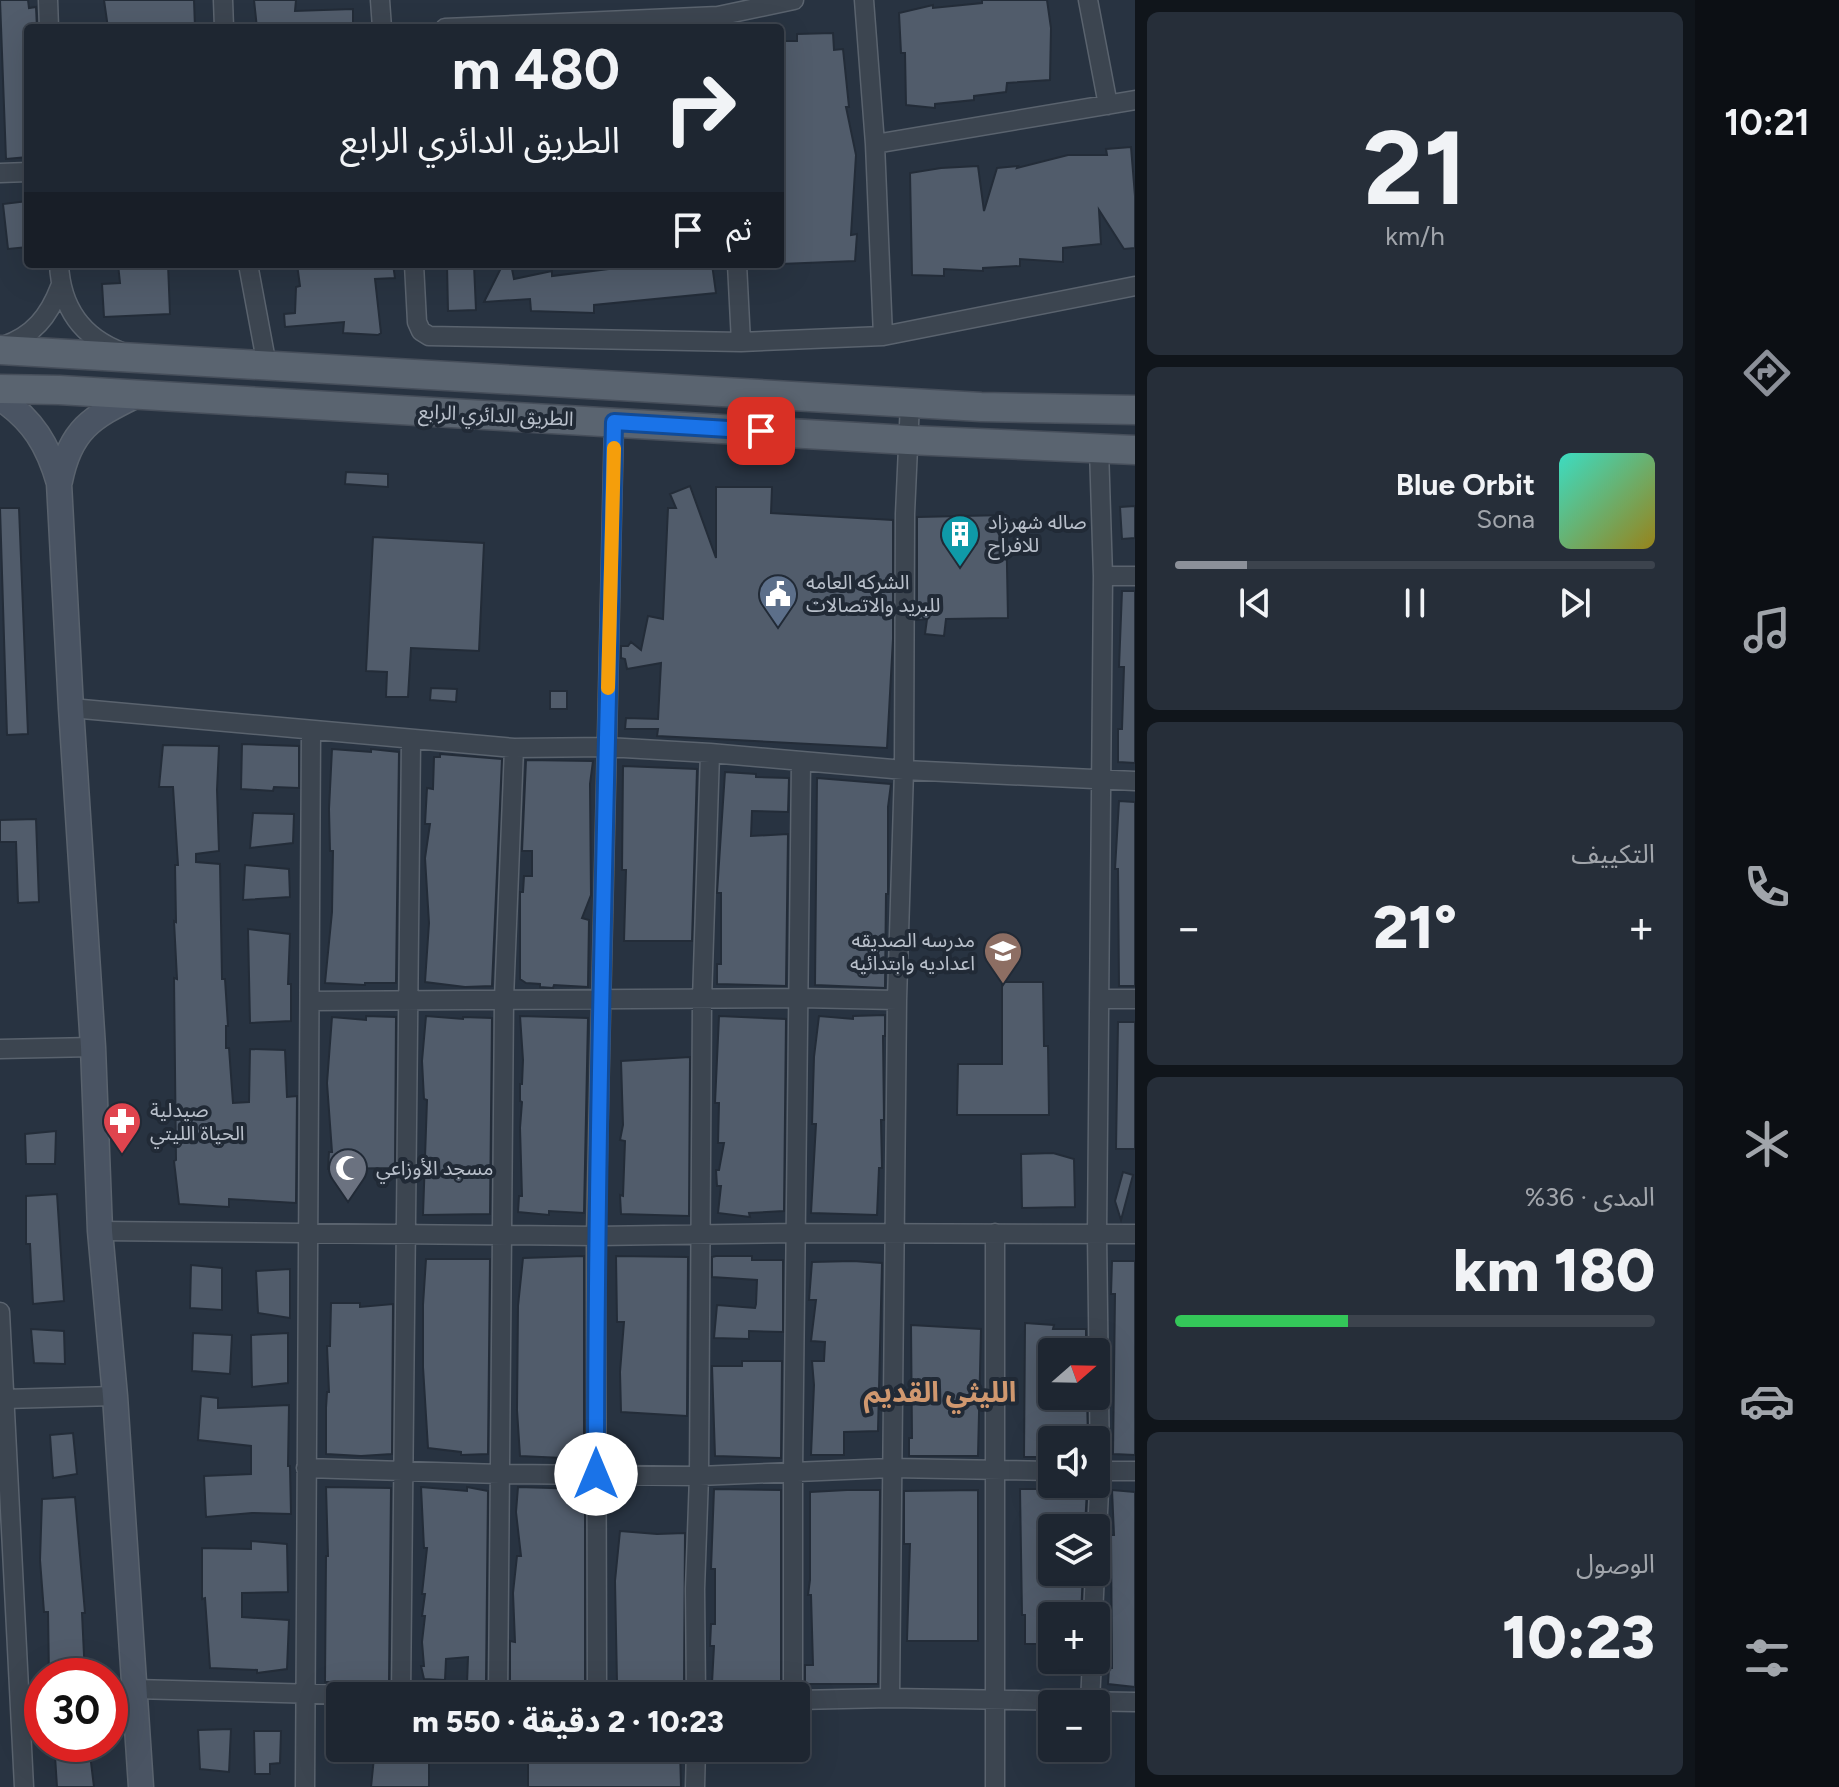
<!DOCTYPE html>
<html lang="ar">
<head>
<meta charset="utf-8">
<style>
	:root { --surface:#1e2631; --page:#262e39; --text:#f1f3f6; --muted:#a1a5ab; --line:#3c434d; --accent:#8c9099 }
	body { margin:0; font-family:Figtree,"Noto Sans Arabic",sans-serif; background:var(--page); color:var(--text); direction:rtl; height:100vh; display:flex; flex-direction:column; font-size:30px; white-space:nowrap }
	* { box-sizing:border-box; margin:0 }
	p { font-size:26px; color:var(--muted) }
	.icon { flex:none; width:44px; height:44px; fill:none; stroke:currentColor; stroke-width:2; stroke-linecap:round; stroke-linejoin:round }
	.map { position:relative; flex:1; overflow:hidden; direction:ltr }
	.drawer { display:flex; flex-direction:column; gap:12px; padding:12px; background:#10151b; width:560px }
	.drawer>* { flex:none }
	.top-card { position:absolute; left:24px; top:24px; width:760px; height:244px; border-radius:8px; box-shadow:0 8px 32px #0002,0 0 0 2px var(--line); direction:rtl; background:#1e2631; color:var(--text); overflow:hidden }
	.needle { width:52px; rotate:70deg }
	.fabs { position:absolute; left:1038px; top:1338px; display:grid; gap:16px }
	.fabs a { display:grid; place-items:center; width:72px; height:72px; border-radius:8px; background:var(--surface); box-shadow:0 8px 32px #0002,0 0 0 2px var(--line); font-size:40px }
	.speed { position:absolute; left:24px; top:1658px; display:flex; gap:16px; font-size:40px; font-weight:700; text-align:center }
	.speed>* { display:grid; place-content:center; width:104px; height:104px; border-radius:50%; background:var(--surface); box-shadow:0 8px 32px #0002,0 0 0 2px var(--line); line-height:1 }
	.speed .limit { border:12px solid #d22; background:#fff; color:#111 }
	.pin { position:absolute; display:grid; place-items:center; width:68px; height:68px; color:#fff; margin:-34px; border-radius:16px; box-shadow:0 4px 12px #0006 }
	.me { position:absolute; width:88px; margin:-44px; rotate:0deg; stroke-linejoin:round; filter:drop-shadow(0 0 6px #0008) }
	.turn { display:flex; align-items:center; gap:28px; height:168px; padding:0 32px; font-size:36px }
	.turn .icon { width:104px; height:104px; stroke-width:2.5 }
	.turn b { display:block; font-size:56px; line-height:68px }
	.then { display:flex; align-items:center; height:76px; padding:0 32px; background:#0003; gap:16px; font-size:30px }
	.big { font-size:60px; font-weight:800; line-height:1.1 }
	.drawer .card { flex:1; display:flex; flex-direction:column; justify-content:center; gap:12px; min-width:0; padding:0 28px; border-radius:12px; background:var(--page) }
	.drawer .dial { align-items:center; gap:0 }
	.dial b { font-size:104px; line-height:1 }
	.song { display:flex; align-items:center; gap:24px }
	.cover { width:96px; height:96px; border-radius:12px; background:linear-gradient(135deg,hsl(170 70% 55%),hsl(50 70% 35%)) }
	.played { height:8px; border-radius:4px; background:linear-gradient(90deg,var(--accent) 15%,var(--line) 15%) }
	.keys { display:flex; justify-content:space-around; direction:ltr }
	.heat { display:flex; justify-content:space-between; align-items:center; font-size:44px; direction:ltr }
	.charge { height:12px; border-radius:6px; background:linear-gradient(90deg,#34c759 36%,var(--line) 0) }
	.trip { position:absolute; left:326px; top:1682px; width:484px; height:80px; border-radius:8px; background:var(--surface); box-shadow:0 8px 32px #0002,0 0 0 2px var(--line); font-weight:800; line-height:80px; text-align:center; direction:rtl }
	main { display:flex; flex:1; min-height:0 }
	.dock { display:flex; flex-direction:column; width:144px; justify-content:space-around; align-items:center; background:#0c0f14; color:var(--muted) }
	.dock .icon { width:56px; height:56px }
	.dock .active { color:var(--accent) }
	.dock b { font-size:36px; color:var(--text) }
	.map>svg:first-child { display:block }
</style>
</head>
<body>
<main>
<nav class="dock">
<b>10:21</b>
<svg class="icon active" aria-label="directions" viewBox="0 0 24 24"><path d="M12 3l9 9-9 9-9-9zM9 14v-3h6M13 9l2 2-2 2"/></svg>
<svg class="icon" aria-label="music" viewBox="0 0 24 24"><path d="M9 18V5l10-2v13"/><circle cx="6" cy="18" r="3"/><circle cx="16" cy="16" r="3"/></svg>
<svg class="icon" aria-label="phone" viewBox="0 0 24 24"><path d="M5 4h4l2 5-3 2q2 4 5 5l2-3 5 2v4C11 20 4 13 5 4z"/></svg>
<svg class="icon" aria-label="climate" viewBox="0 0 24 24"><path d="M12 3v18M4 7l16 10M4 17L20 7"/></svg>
<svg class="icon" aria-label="car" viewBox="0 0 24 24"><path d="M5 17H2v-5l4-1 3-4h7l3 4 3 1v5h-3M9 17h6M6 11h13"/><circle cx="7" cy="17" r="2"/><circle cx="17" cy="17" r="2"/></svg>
<svg class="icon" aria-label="filters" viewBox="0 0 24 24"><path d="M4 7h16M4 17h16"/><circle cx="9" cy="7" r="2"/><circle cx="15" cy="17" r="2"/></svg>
</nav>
<section class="drawer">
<div class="card dial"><b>21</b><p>km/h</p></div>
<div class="card">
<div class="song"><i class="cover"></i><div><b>Blue Orbit</b><p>Sona</p></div></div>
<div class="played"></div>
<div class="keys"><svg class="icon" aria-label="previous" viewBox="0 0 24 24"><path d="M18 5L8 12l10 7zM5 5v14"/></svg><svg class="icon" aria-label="pause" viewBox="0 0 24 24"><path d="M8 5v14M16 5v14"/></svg><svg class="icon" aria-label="next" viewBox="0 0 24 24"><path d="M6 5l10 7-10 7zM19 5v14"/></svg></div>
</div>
<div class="card"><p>التكييف</p>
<div class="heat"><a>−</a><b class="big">21°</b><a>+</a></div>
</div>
<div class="card"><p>المدى · 36%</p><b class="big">180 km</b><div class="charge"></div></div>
<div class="card"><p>الوصول</p><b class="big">10:23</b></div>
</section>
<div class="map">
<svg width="1135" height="1787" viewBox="0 0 1135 1787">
	<rect width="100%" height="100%" fill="#283341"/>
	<path fill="#515c6b" stroke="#232c38" stroke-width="2" d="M0,0H28L29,8L36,7L37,28H28V157L6,159Z
		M104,0H194L195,28H108Z
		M254,0H296L295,11L353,9V28H257Z
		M982,0H1047L1051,28L1050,80L1007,83L1006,92L974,96V100L935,104V108L906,105L905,53H901L899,13L933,5V8L982,3Z
		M833,33L834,50L843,49L849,107H846L856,155L851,235L857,234L855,261L780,264V41H797V34Z
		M1131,147L1135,196V248L1124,249L1099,210L1101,244L1063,248V262L1020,259V266L983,268V271L944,269V276L912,275L910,173L941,168L978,166L984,211L997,168L1018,166L1017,168L1068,155H1107L1106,149Z
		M28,201V247L8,249L3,204Z
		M118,264H168L170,314L104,317L102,284L120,283Z
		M297,264H393L395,278L375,279L381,333L378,335L343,333L344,322L285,327L284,314L295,313L296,287L300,286Z
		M624,264H712L716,293L594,305V313L531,311L530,299L484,302L501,268L512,269L514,279L552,271V276L624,267Z
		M447,265H474L476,310L448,311Z
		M346,472L388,474V487L345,484Z
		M690,486L716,558V487H772L771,513L893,520V639L887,748L657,736L658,729H625L626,718L658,719L661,663L627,669L625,659L621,658V646H628L631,642L641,650L648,616L663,619L668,508H676L670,494Z
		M1135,506V538L1122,539L1120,507Z
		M0,508H19L28,734L7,735Z
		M1006,515L1008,618L946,619L944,636L925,634L927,619L917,620V517Z
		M373,537L484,543L479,651L411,648L408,697H386L387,672L366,671Z
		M1122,591H1135V763L1118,762V729H1122L1124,667H1119Z
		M431,688L457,689L456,702L430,700Z
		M550,691H567V709H550Z
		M242,744L299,746V788L274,787L273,791L241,789Z
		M163,745L219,746L217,790L219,851L196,854V862L220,864L222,979H225L228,1026H226V1048H229L233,1103L249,1102L250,1049L285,1050L287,1097L297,1096L296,1203L229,1199V1207L179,1204L174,1161L176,1160L174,978L177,979L174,921L176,922L175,865H178L173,787H159Z
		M332,749L371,752V749L399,752L396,983H365V985L325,983L332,912L333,851H330L329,809Z
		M440,754L502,759L492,986L465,987L425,982L429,923L425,858L430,824H425L427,788L433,789L434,757H440Z
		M526,760L593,761L590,784L591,895L582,918L589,920L588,987L554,985L553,988L540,987V984L526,983L520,979V892H523L524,876H532V851H522Z
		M623,766L697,769L692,941H624L626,870H622Z
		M725,772L756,774V777L789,778L788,812L752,811L751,836L788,834L786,986L717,984V964H721V893H717Z
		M817,778L891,784L888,807V894H886L885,988L815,985Z
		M1119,801L1135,802V986H1119L1118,869H1115Z
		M253,813L294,814L293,843L250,848Z
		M36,819L39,902L18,903L16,842H0V820Z
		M245,865L289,869L290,897L243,900Z
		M248,929L290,934L288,984H291V1021L250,1023Z
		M1002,982H1043L1044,1046H1048L1049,1115H957L958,1064H1002Z
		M885,1015V1036H883L884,1120H881L882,1168H879L877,1215L811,1213L816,1124H812L814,1057L819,1016L853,1019V1016Z
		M366,1016L396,1017L395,1168L328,1169L329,1152H332L327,1083L332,1017L366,1020Z
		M426,1016L463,1019V1017L492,1018L490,1214L423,1215L427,1100L424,1099L422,1061Z
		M520,1016L588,1018L584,1213L549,1211V1215L518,1212L519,1196H522L520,1128L522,1102L520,1101V1084H522L523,1060Z
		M719,1016L786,1019L784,1211L749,1213L750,1217L718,1213L721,1186H717L716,1170H719L724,1143H718L719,1103H715Z
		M1118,1022H1135V1149H1116Z
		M690,1057L689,1216L621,1214L620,1195L623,1196L625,1141L620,1140L623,1125L621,1061Z
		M56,1131L55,1164H26L25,1134Z
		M1053,1153L1074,1159L1075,1207L1022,1208L1021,1154Z
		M1123,1172L1133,1175L1121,1220L1115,1201Z
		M57,1194L64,1301L33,1304L30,1244H26V1196Z
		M584,1256V1459L520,1456L517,1410L518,1306L523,1258Z
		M616,1256L688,1257L687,1416L621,1412L620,1372L624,1322H617Z
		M716,1256H752V1260H783V1332L749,1331V1339L714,1338L717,1305L755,1308L756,1304L757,1280L712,1277V1257Z
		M426,1259H490L488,1454L461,1455V1452L428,1448L423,1367V1305Z
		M853,1261L882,1263L878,1431L844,1432V1455H811L814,1385L812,1361H824L825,1342L811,1341L816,1300H809L812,1262Z
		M1112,1261H1135V1455L1113,1454L1115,1294H1111Z
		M191,1265L222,1268V1310L190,1308Z
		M290,1269V1318L258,1313L256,1271Z
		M331,1303H360V1307L393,1304L392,1454L361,1456L326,1454V1408L327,1392H329L327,1346H330Z
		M1025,1323L1054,1325L1053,1329H1086V1352H1052V1396H1087L1088,1440H1052V1457H1024Z
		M911,1325L981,1329L978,1456H909V1438H912Z
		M31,1329L64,1331L65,1364L34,1363Z
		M193,1333L232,1335L230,1374L192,1371Z
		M288,1333V1383L252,1387L251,1335Z
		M742,1361H782L781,1458L715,1456L712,1366H742Z
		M201,1396L218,1398V1408L289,1405L288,1466H290L291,1514L252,1513L206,1517L204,1476L251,1474V1446L198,1440Z
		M73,1433L77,1474L53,1478L50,1435Z
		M326,1487L391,1488L389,1682H325L326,1556H328Z
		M421,1487L467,1491V1487L488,1491L486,1683L467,1684L468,1657L446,1659L445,1680L424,1679L421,1666H424L422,1642L425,1616H422L425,1594H422L427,1548H424Z
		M518,1487L585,1489V1685L510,1682V1641L515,1642L513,1593L517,1556H521L516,1512Z
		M714,1489L781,1490V1684L712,1683L714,1646H710L711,1624H715V1569H711Z
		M1020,1489H1087L1085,1528H1052V1572H1083L1081,1616H1052V1644H1025V1615H1022Z
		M847,1490H880L878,1684H805V1665H813L811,1595H808L810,1580V1492Z
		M978,1490V1641H907L910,1544H904V1491Z
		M1112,1490L1135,1492V1687L1108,1684L1109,1668H1112L1111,1535H1114Z
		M75,1497L85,1613H82L85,1676H49L48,1612H44L40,1560L42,1499Z
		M620,1531L657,1534L685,1533L684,1687L647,1682V1686L617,1683L615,1581Z
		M251,1541L287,1544L288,1592L242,1593V1617L289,1620L287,1669L257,1673V1670L210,1668L205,1598L202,1599V1548L251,1549Z
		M231,1729L229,1772L200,1769L198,1730Z
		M254,1731H281L280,1763L270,1764V1774H255Z
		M375,1748H443L442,1762H429V1787H371Z
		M463,1748H680L681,1787H528V1760L463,1761Z
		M90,1754L94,1787H57L55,1756Z"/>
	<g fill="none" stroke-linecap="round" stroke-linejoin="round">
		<defs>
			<path id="street" d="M48,0L49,28
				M223,0L224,28
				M380,0L382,28
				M864,0L875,144L883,336
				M1088,0L1108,105
				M445,28L718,16L794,0
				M875,144L1135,100
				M0,173L28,172
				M59,264C61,307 81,337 122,352
				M248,264L267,366
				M414,264L417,322L421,331L429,336L741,342L883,336L1135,286
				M737,264L741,342
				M3,346C33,336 49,316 60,287
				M1103,576H1135
				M71,708L514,748L607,747L710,753L904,770L1135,781
				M1100,999H1135
				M310,1001L800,998L897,1000
				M0,1049L93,1047
				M100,1231L596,1236L796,1233L1135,1234
				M995,1233V1787
				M0,1312L24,1787
				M4,1399L115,1396
				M306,1468L500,1474L699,1476L891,1468L1052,1471
				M1096,1471H1135
				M1096,1553L1100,1471L1097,1233L1103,576L1099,449
				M1093,1616L1095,1572
				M135,1689L390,1696
				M401,1696L411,740
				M498,1696L504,999L514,748
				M597,1696L596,1236L614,422
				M696,1696L695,1589L699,1476L702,1000L710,753
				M793,1696V1471L801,761
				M890,1698L897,1000L904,770L905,514L910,403
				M796,1700L890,1698L1135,1702
				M1090,1702L1092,1660
				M110,1715L136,1714
				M21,1718H42
				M305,1787L311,731
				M695,1787L696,1748"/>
			<path id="secondary" d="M0,398C33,420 48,445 59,483L71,708L93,1047L100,1231L115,1396L141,1787
				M60,481C70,430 92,417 135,396"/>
			<path id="primary" d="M0,350L981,407L1135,410
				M0,389L59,390L908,440L1135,450"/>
		</defs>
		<use href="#street" stroke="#5a636e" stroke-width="21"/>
		<use href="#secondary" stroke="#5a636e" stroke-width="27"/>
		<use href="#primary" stroke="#464e5a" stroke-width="31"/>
		<use href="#street" stroke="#3c4550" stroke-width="18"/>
		<use href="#secondary" stroke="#4a5463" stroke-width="24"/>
		<use href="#primary" stroke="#5a6470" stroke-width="28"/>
	</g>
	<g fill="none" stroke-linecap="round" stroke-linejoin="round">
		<defs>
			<path id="route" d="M596,1474C596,1123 607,772 614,422L761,431"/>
		</defs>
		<use href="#route" stroke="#114b97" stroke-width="20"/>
		<use href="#route" stroke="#1a73e8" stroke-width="14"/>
		<path stroke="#f59e0b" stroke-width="14" d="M608,688L614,448"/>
	</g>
	<defs>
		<symbol id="building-pin" viewBox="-11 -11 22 30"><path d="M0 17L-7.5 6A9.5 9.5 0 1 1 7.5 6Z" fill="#0f9aa8" stroke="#212a36"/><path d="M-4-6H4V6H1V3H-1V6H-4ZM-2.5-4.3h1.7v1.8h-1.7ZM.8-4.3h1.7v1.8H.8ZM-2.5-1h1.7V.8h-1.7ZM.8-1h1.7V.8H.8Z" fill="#fff"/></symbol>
		<symbol id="civic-pin" viewBox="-11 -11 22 30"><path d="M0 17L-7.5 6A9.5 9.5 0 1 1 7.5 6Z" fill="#5c6f8a" stroke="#212a36"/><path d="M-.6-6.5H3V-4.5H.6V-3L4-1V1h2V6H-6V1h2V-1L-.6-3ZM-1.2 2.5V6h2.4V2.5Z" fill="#fff"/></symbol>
		<symbol id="school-pin" viewBox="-11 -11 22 30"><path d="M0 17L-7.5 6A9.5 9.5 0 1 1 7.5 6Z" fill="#8d6e63" stroke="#212a36"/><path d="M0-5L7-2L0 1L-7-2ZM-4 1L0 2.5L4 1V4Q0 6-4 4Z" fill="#fff"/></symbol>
		<symbol id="pharmacy-pin" viewBox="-11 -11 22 30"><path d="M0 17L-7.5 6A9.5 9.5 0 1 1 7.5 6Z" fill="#e0444e" stroke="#212a36"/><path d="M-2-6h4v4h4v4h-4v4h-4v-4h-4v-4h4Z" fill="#fff"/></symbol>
		<symbol id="mosque-pin" viewBox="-11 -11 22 30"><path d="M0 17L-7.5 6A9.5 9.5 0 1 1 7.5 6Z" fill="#6b7280" stroke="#212a36"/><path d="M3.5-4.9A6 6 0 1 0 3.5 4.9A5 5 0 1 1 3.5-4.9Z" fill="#fff"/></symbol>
	</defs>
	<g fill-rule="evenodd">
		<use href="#building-pin" x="938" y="512" width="44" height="60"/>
		<use href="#civic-pin" x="756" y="572" width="44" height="60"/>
		<use href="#school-pin" x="981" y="929" width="44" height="60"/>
		<use href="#pharmacy-pin" x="100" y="1099" width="44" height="60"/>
		<use href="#mosque-pin" x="326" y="1146" width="44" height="60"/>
	</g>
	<g text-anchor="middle" stroke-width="8" stroke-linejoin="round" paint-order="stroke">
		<g font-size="20" fill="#b9c0cb" stroke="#212a36">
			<text transform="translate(496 415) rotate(3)" y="7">الطريق الدائري الرابع</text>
		</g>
		<g font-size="20" fill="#b9c0cb" stroke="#212a36" text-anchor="start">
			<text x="988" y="529">صاله شهرزاد<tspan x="988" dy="23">للافراح</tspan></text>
			<text x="806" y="589">الشركه العامه<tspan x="806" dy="23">للبريد والاتصالات</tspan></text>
			<text x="975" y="947" text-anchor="end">مدرسه الصديقه<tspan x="975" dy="23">اعداديه وابتدائيه</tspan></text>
			<text x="150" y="1117">صيدلية<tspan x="150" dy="23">الحياة الليتي</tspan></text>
			<text x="376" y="1175">مسجد الأوزاعي</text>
		</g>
		<g font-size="28" font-weight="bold" fill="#d0986f" stroke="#212a36">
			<text x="940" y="1402">الليثي القديم</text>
		</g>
	</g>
</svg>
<div class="fabs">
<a><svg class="needle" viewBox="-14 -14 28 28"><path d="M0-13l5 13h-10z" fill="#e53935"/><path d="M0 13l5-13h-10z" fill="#a1a5ab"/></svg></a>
<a><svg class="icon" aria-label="sound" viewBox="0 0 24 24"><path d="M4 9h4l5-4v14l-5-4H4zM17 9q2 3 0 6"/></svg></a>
<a><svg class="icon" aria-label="layers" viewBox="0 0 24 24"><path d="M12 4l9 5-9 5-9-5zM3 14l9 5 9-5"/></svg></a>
<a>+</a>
<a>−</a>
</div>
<div class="speed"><div class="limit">30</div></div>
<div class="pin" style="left:761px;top:431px;background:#d93025"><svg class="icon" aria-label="arrive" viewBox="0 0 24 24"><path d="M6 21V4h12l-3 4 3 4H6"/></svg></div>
<svg class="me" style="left:596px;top:1474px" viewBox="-20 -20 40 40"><circle r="19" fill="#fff"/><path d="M0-13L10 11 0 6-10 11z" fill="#1a73e8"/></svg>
<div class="trip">10:23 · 2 دقيقة · 550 m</div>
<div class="top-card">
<div class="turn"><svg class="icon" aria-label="right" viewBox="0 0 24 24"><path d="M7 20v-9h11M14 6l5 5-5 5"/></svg><div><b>480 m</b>الطريق الدائري الرابع</div></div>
<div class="then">ثم<svg class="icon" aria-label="arrive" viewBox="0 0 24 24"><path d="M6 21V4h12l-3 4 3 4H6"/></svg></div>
</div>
</div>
</main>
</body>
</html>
